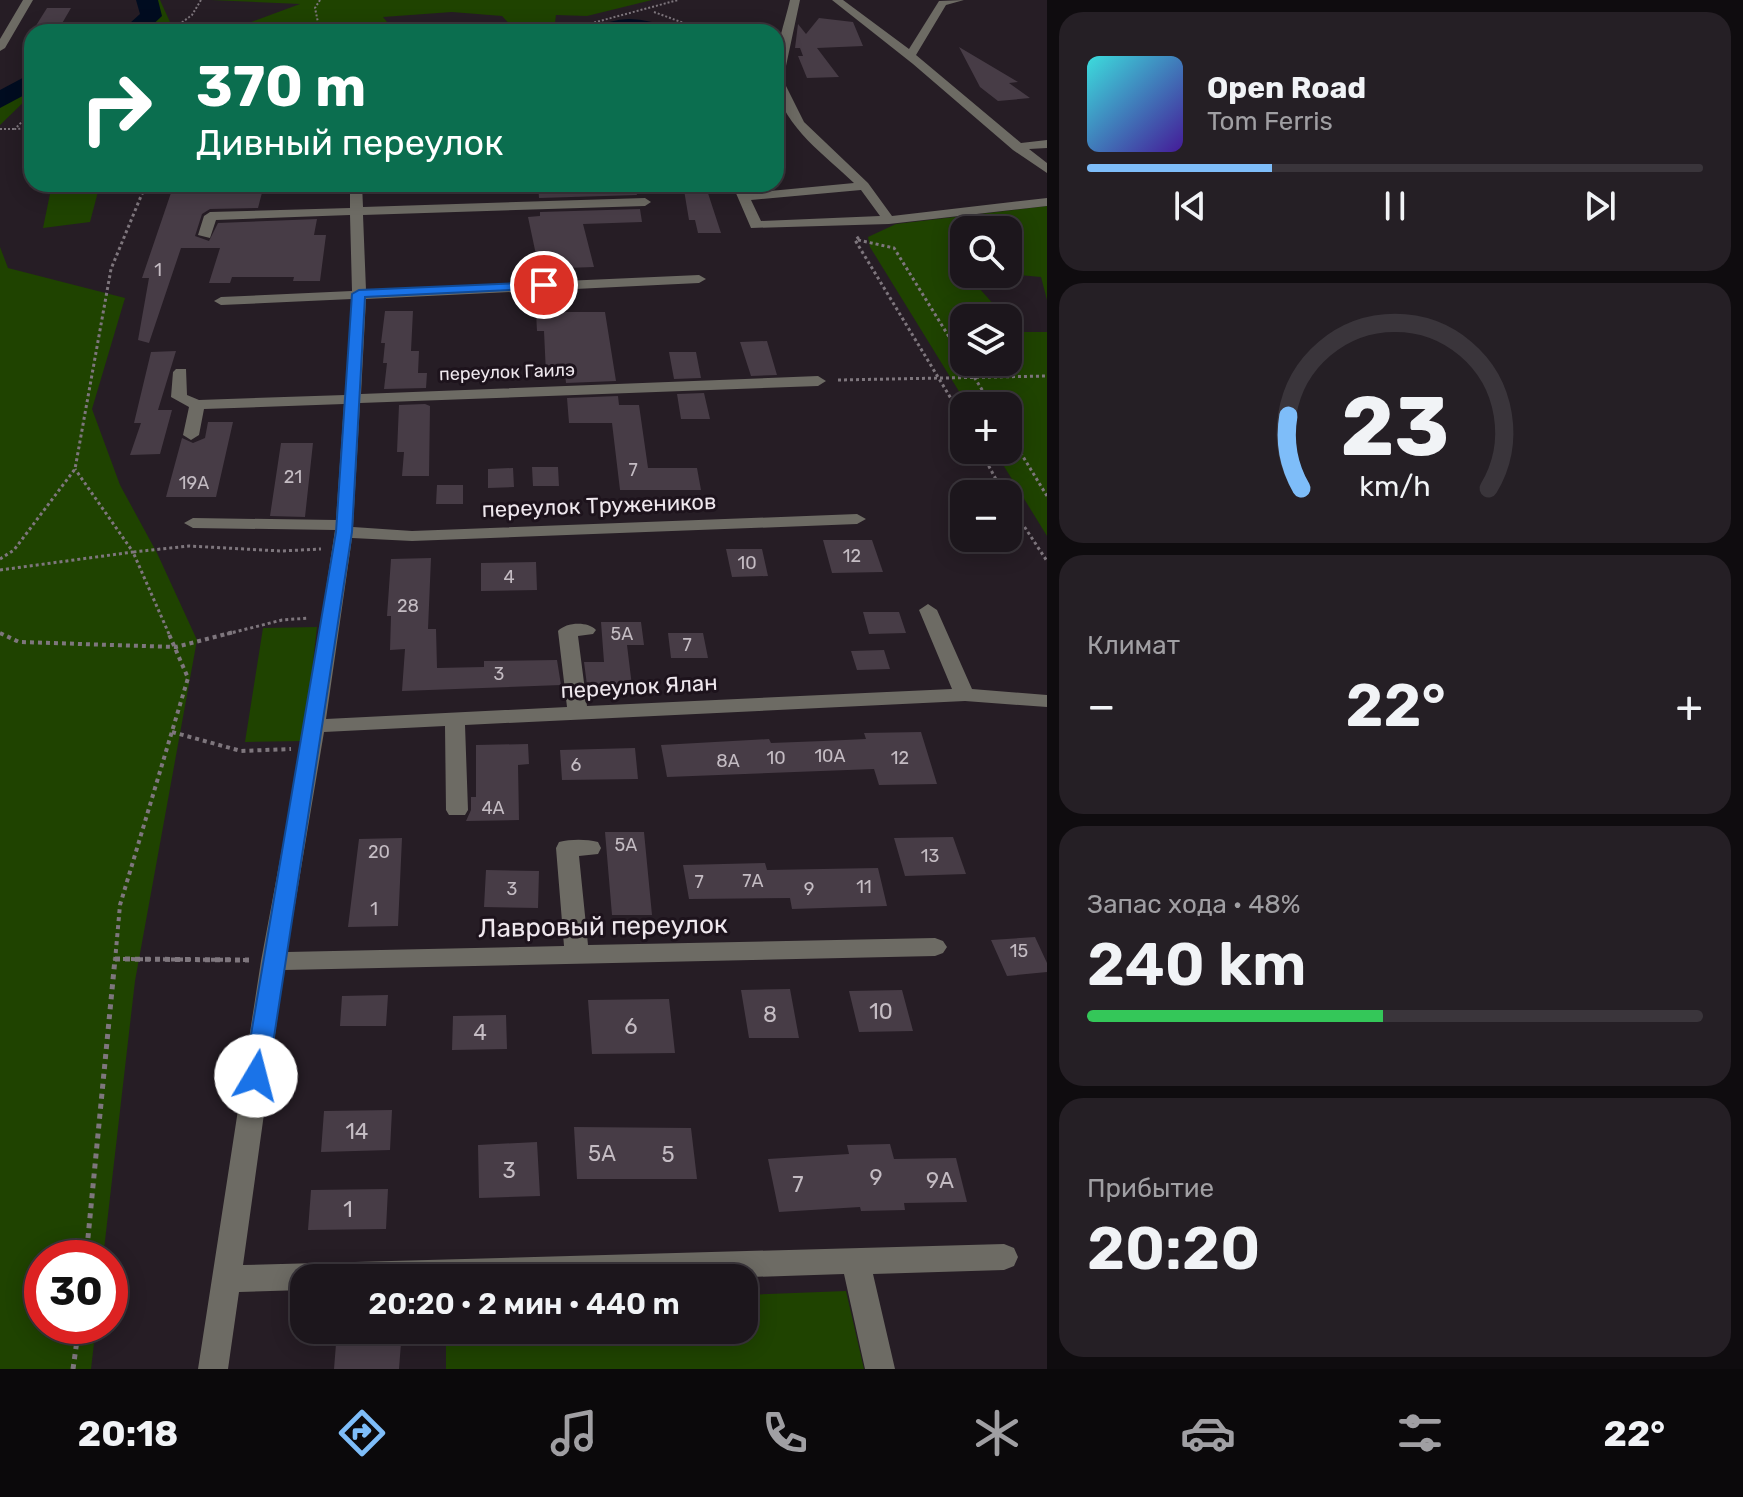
<!DOCTYPE html>
<html lang="ru">
<head>
<meta charset="utf-8">
<style>
	:root { --surface:#1c161c; --page:#251f25; --text:#f1f3f6; --muted:#a09fa3; --line:#3a353b; --accent:#7ebdf9 }
	body { margin:0; font-family:Rubik,sans-serif; background:var(--page); color:var(--text); height:100vh; display:flex; flex-direction:column; font-size:30px; white-space:nowrap }
	* { box-sizing:border-box; margin:0 }
	p { font-size:26px; color:var(--muted) }
	.icon { flex:none; width:44px; height:44px; fill:none; stroke:currentColor; stroke-width:2; stroke-linecap:round; stroke-linejoin:round }
	.map { position:relative; flex:1; overflow:hidden }
	.side { display:flex; flex-direction:column; gap:12px; padding:12px; background:#0f0c0f; width:696px }
	.side>* { flex:none }
	.hud { position:absolute; left:24px; top:24px; width:760px; height:168px; border-radius:24px; box-shadow:0 4px 20px #0003,0 0 0 2px var(--line); background:#0b6e4f; color:#fff; overflow:hidden }
	.controls { position:absolute; left:950px; top:216px; display:grid; gap:16px }
	.controls a { display:grid; place-items:center; width:72px; height:72px; border-radius:16px; background:var(--surface); box-shadow:0 4px 20px #0003,0 0 0 2px var(--line); font-size:40px }
	.speed { position:absolute; left:24px; top:1240px; display:flex; gap:16px; font-size:40px; font-weight:700; text-align:center }
	.speed>* { display:grid; place-content:center; width:104px; height:104px; border-radius:50%; background:var(--surface); box-shadow:0 4px 20px #0003,0 0 0 2px var(--line); line-height:1 }
	.speed .limit { border:12px solid #d22; background:#fff; color:#111 }
	.pin { position:absolute; display:grid; place-items:center; width:68px; height:68px; color:#fff; margin:-34px; border:4px solid #fff; border-radius:50%; box-shadow:0 2px 8px #0007 }
	.me { position:absolute; width:88px; margin:-44px; rotate:8deg; stroke-linejoin:round; filter:drop-shadow(0 0 6px #0008) }
	.turn { display:flex; align-items:center; gap:28px; height:168px; padding:0 40px; font-size:36px }
	.turn .icon { width:104px; height:104px; stroke-width:2.5 }
	.turn b { display:block; font-size:56px; line-height:68px }
	.big { font-size:60px; font-weight:600; line-height:1.1 }
	.side .widget { flex:1; display:flex; flex-direction:column; justify-content:center; gap:12px; min-width:0; padding:0 28px; border-radius:24px; background:var(--page) }
	.side .dial { align-items:center; gap:0 }
	.dial svg { height:208px; overflow:visible; fill:none; stroke:var(--line); stroke-width:7; stroke-linecap:round; text-anchor:middle }
	.dial text { fill:var(--text); stroke:none }
	.song { display:flex; align-items:center; gap:24px }
	.cover { width:96px; height:96px; border-radius:12px; background:linear-gradient(135deg,hsl(180 70% 55%),hsl(260 70% 35%)) }
	.played { height:8px; border-radius:4px; background:linear-gradient(90deg,var(--accent) 30%,var(--line) 30%) }
	.keys { display:flex; justify-content:space-around; direction:ltr }
	.heat { display:flex; justify-content:space-between; align-items:center; font-size:44px; direction:ltr }
	.charge { height:12px; border-radius:6px; background:linear-gradient(90deg,#34c759 48%,var(--line) 0) }
	.trip { position:absolute; left:290px; top:1264px; width:468px; height:80px; border-radius:24px; background:var(--surface); box-shadow:0 4px 20px #0003,0 0 0 2px var(--line); font-weight:600; line-height:80px; text-align:center }
	.dock { display:flex; height:128px; justify-content:space-around; align-items:center; background:#0b090b; color:var(--muted) }
	.dock .icon { width:56px; height:56px }
	.dock .on { color:var(--accent) }
	.dock b { font-size:36px; color:var(--text) }
	main { display:flex; flex:1; min-height:0 }
	.map>svg:first-child { display:block }
</style>
</head>
<body>
<main>
<div class="map">
<svg width="1047" height="1369" viewBox="0 0 1047 1369">
	<rect width="100%" height="100%" fill="#261d25"/>
	<path fill="#1f4300" d="M140,0H160L170,22L151,32H124L143,16Z
		M211,0H652L587,16L556,15L554,30L516,31L502,16L452,12L383,17L391,27L385,32H224L300,4Z
		M32,77V94L0,125V97Z
		M52,184H100L90,222L43,228Z
		M1047,206V300L1041,277L1007,274L1008,230H964V274H996L978,287L1006,318H964V362H1008V320L1019,332H1047V536L994,450H1008V406H968L870,247L868,237L896,224Z
		M0,247L8,268L125,298L92,409L120,485L157,553L197,640L135,981L103,1258H42V1326H96L91,1369H0Z
		M317,627L304,741L245,742L263,628Z
		M846,1291L864,1369H446V1330H744V1295Z"/>
	<g fill="none" stroke-linecap="round" stroke-linejoin="round">
		<path stroke="#000c20" stroke-width="4" d="M595,32C619,14 649,21 674,32"/>
		<path fill="#000c20" fill-rule="evenodd" d="M136,0H158L162,16L145,32H120L140,14Z
			M32,73V91L0,108V90Z"/>
	</g>
	<path fill="#473c46" d="M47,8H71L57,32H32Z
		M819,18L853,22L863,46L817,48L839,77L807,78L798,56H803L800,48H795L798,24L806,34Z
		M959,47L1018,82L1009,83L1030,98L998,101L980,87Z
		M174,184L264,185L258,208L210,209L202,214L195,236L209,241L218,223L317,219L314,235H326L320,281H293L294,277H232L230,283H209L220,248H181L149,343L138,340L149,278H142Z
		M538,184H634L637,195L539,198Z
		M683,184H705L721,233H698L695,220H689Z
		M640,209L642,222L583,224L594,267L539,269L528,217L540,216V212Z
		M385,311H413L411,351H419L418,373H427L426,388L384,389L387,363H383L385,343H381Z
		M536,312H605L616,381L566,383L565,373L546,374L544,331H537Z
		M767,341L777,375L751,376L740,342Z
		M176,351L158,410H172L160,454L130,455L141,423H134L151,352Z
		M669,352H696L701,378L674,379Z
		M704,393L710,419H681L677,394Z
		M618,396L619,405H639L648,468H697L701,490H620L612,423H569L567,398Z
		M425,404L430,406L429,476H402L404,452H397L399,405Z
		M208,422H233L216,497H166L182,438L193,443L205,438Z
		M281,443H313L305,517L270,516Z
		M532,467H558L559,486H533Z
		M513,468L514,487L488,488V469Z
		M437,485H463V504H436Z
		M823,540H872L883,572L832,573Z
		M726,549H762L768,576L732,577Z
		M431,558L428,629H436L437,668L484,667V661L557,660L561,685L402,691L405,649L390,650L391,616H387L391,559Z
		M536,562L537,590L481,591V563Z
		M863,612H899L906,633L869,634Z
		M601,622H641L644,645H627L632,686L587,685L584,662H604Z
		M668,633H703L708,658H671Z
		M884,650L890,669L857,670L851,651Z
		M921,732L937,784L879,785L874,769L667,777L661,745L769,739L771,743L823,741L866,739L864,733Z
		M528,744L529,764L518,765L519,820L466,821L471,810V797H476V745Z
		M635,748L638,779L562,780L560,750Z
		M605,832H644L652,915H612Z
		M953,837L966,874L905,876L894,838Z
		M402,838L398,926L348,927L359,839Z
		M765,863L767,870L878,868L887,906L792,909L790,898L689,899L683,865Z
		M486,870L539,871L538,908L484,907Z
		M1035,937L1047,963V972L1007,976L991,940Z
		M790,989L799,1038H749L741,990Z
		M902,990L913,1031L859,1032L849,991Z
		M388,995L386,1026H340L342,996Z
		M669,999L675,1053L592,1054L588,1000Z
		M506,1015L507,1049L452,1050L453,1016Z
		M392,1110L390,1150L321,1152L324,1111Z
		M574,1127L691,1128L697,1179H577Z
		M537,1142L540,1196L479,1198L478,1145Z
		M890,1144L894,1159L956,1158L967,1202L904,1203L905,1210L861,1211L860,1207L779,1212L768,1159L849,1154L847,1145Z
		M388,1189L386,1229L308,1230L311,1190Z
		M401,1343L399,1369H334L336,1344Z"/>
	<g fill="none" stroke-linecap="round" stroke-linejoin="round">
		<path stroke="#7e767d" stroke-width="2" stroke-dasharray="2 2" stroke-linecap="butt" d="M320,0L315,8L320,32
			M654,12L708,32
			M169,32L192,15L201,0
			M481,32L522,27L570,29
			M570,32V29L678,0
			M32,111L15,129L32,128
			M0,129H14"/>
		<path stroke="#7e767d" stroke-width="3" stroke-dasharray="3 3" stroke-linecap="butt" d="M859,237L855,240L964,420
			M858,240L894,248L964,361
			M965,362L992,406
			M838,380L1047,376
			M1008,432L1047,496
			M980,450L1004,494
			M1008,502L1047,561
			M0,559L14,550L75,469L111,269L146,184
			M0,570L133,552L75,469
			M169,634L133,552L189,546L281,551L321,549
			M227,634L282,620L309,618"/>
		<path stroke="#7e767d" stroke-width="4" stroke-dasharray="4 4" stroke-linecap="butt" d="M0,633L19,642L176,647L234,632
			M172,732L241,751L291,749
			M115,959L249,960
			M115,961L120,905L188,678L168,632"/>
		<path stroke="#7e767d" stroke-width="5" stroke-dasharray="5 5" stroke-linecap="butt" d="M115,959L249,960
			M86,1258L115,959
			M73,1369L79,1326"/>
		<path fill="#6d6b64" fill-rule="evenodd" d="M23,0H33L5,48L0,51V39Z
			M790,0H800L783,80L804,122L868,183L892,216L1047,198V206L889,224L751,228L732,184H744L748,193L854,183C826,156 784,127 776,87C771,60 784,26 790,0ZM861,190L880,216L761,221L751,200Z
			M832,0H843L909,49L939,1L964,0L946,5L916,55L1021,143L1047,140V148L1029,149L1047,163V173L1013,150L913,64Z
			M350,184H362L363,207L645,198L651,202L645,206L363,215L366,290L699,275L706,279L699,283L366,299L361,394L818,376L826,381L818,386L360,403L353,527L412,531L857,514L866,519L857,524L412,541L352,538L326,719L567,707L558,631C566,622 588,621 596,630L593,634L578,636L587,706L952,689L919,610L928,604L937,610L972,689L1047,695V707L965,701L465,725L468,810L465,815H449L446,810L445,726L324,732L287,952L564,946L556,848L559,842C571,839 586,839 598,842L601,848L598,854L579,856L588,945L935,938L943,941L947,947L943,953L935,956L284,970L243,1265L1004,1244L1014,1248L1018,1257L1014,1266L1004,1270L873,1274L895,1369H865L844,1274L720,1278H304V1290L239,1292L228,1369H198L261,961L305,726L335,530L193,528L184,523L193,518L336,520L344,404L204,409L199,435L191,440L183,435L189,407L171,397L173,372L176,369H186L187,395L199,400L345,395L352,299L221,305L214,301L221,297L352,291L350,215L216,220L210,238L198,235L204,216L210,212L350,208Z"/>
	</g>
	<path fill="#1a73e8" stroke="#114b97" stroke-width="2" d="M544,282L549,283V288L365,297L352,532L268,1076L264,1083L256,1086L247,1083L244,1076L336,532L352,294L359,290Z"/>
	<g text-anchor="middle" stroke-width="6" stroke-linejoin="round" paint-order="stroke">
		<g font-size="18" fill="#c4bcc3">
			<text x="158" y="276">1</text>
			<text x="633" y="476">7</text>
			<text x="293" y="483">21</text>
			<text x="194" y="489">19А</text>
			<text x="852" y="562">12</text>
			<text x="747" y="569">10</text>
			<text x="509" y="583">4</text>
			<text x="408" y="612">28</text>
			<text x="622" y="640">5А</text>
			<text x="687" y="651">7</text>
			<text x="499" y="680">3</text>
			<text x="830" y="762">10А</text>
			<text x="776" y="764">10</text>
			<text x="900" y="764">12</text>
			<text x="728" y="767">8А</text>
			<text x="576" y="771">6</text>
			<text x="493" y="814">4А</text>
			<text x="626" y="851">5А</text>
			<text x="379" y="858">20</text>
			<text x="930" y="862">13</text>
			<text x="753" y="887">7А</text>
			<text x="699" y="888">7</text>
			<text x="864" y="893">11</text>
			<text x="512" y="895">3</text>
			<text x="809" y="895">9</text>
			<text x="374" y="915">1</text>
			<text x="1019" y="957">15</text>
		</g>
		<g font-size="18" fill="#eee7ed" stroke="#1d131c">
			<text transform="translate(507 372) rotate(-2)" y="6">переулок Гаилэ</text>
		</g>
		<g font-size="22" fill="#eee7ed" stroke="#1d131c">
			<text transform="translate(599 505) rotate(-2)" y="8">переулок Тружеников</text>
			<text transform="translate(639 686) rotate(-3)" y="8">переулок Ялан</text>
		</g>
		<g font-size="22" fill="#c4bcc3">
			<text x="881" y="1019">10</text>
			<text x="770" y="1022">8</text>
			<text x="631" y="1034">6</text>
			<text x="480" y="1040">4</text>
			<text x="357" y="1139">14</text>
			<text x="602" y="1161">5А</text>
			<text x="668" y="1162">5</text>
			<text x="509" y="1178">3</text>
			<text x="876" y="1185">9</text>
			<text x="940" y="1188">9А</text>
			<text x="798" y="1192">7</text>
			<text x="348" y="1217">1</text>
		</g>
		<g font-size="26" fill="#eee7ed" stroke="#1d131c">
			<text transform="translate(603 926) rotate(-1)" y="9">Лавровый переулок</text>
		</g>
	</g>
</svg>
<div class="controls">
<a><svg class="icon" aria-label="search" viewBox="0 0 24 24"><circle cx="10" cy="10" r="6"/><path d="M15 15l6 6"/></svg></a>
<a><svg class="icon" aria-label="layers" viewBox="0 0 24 24"><path d="M12 4l9 5-9 5-9-5zM3 14l9 5 9-5"/></svg></a>
<a>+</a>
<a>−</a>
</div>
<div class="speed"><div class="limit">30</div></div>
<div class="pin" style="left:544px;top:285px;background:#d93025"><svg class="icon" aria-label="arrive" viewBox="0 0 24 24"><path d="M6 21V4h12l-3 4 3 4H6"/></svg></div>
<svg class="me" style="left:256px;top:1076px" viewBox="-20 -20 40 40"><circle r="19" fill="#fff"/><path d="M0-13L10 11 0 6-10 11z" fill="#1a73e8"/></svg>
<div class="trip">20:20 · 2 мин · 440 m</div>
<div class="hud">
<div class="turn"><svg class="icon" aria-label="right" viewBox="0 0 24 24"><path d="M7 20v-9h11M14 6l5 5-5 5"/></svg><div><b>370 m</b>Дивный переулок</div></div>
</div>
</div>
<section class="side">
<div class="widget">
<div class="song"><i class="cover"></i><div><b>Open Road</b><p>Tom Ferris</p></div></div>
<div class="played"></div>
<div class="keys"><svg class="icon" aria-label="previous" viewBox="0 0 24 24"><path d="M18 5L8 12l10 7zM5 5v14"/></svg><svg class="icon" aria-label="pause" viewBox="0 0 24 24"><path d="M8 5v14M16 5v14"/></svg><svg class="icon" aria-label="next" viewBox="0 0 24 24"><path d="M6 5l10 7-10 7zM19 5v14"/></svg></div>
</div>
<div class="widget dial"><svg viewBox="0 0 100 80">
<path d="M14 69A42 42 0 1 1 86 69"/>
<path d="M14 69A42 42 0 0 1 9 41" stroke="#7ebdf9"/>
<text x="50" y="56" font-size="32" font-weight="700">23</text>
<text x="50" y="72" font-size="11">km/h</text>
</svg></div>
<div class="widget"><p>Климат</p>
<div class="heat"><a>−</a><b class="big">22°</b><a>+</a></div>
</div>
<div class="widget"><p>Запас хода · 48%</p><b class="big">240 km</b><div class="charge"></div></div>
<div class="widget"><p>Прибытие</p><b class="big">20:20</b></div>
</section>
</main>
<nav class="dock">
<b>20:18</b>
<svg class="icon on" aria-label="directions" viewBox="0 0 24 24"><path d="M12 3l9 9-9 9-9-9zM9 14v-3h6M13 9l2 2-2 2"/></svg>
<svg class="icon" aria-label="music" viewBox="0 0 24 24"><path d="M9 18V5l10-2v13"/><circle cx="6" cy="18" r="3"/><circle cx="16" cy="16" r="3"/></svg>
<svg class="icon" aria-label="phone" viewBox="0 0 24 24"><path d="M5 4h4l2 5-3 2q2 4 5 5l2-3 5 2v4C11 20 4 13 5 4z"/></svg>
<svg class="icon" aria-label="climate" viewBox="0 0 24 24"><path d="M12 3v18M4 7l16 10M4 17L20 7"/></svg>
<svg class="icon" aria-label="car" viewBox="0 0 24 24"><path d="M5 17H2v-5l4-1 3-4h7l3 4 3 1v5h-3M9 17h6M6 11h13"/><circle cx="7" cy="17" r="2"/><circle cx="17" cy="17" r="2"/></svg>
<svg class="icon" aria-label="filters" viewBox="0 0 24 24"><path d="M4 7h16M4 17h16"/><circle cx="9" cy="7" r="2"/><circle cx="15" cy="17" r="2"/></svg>
<b>22°</b>
</nav>
</body>
</html>
